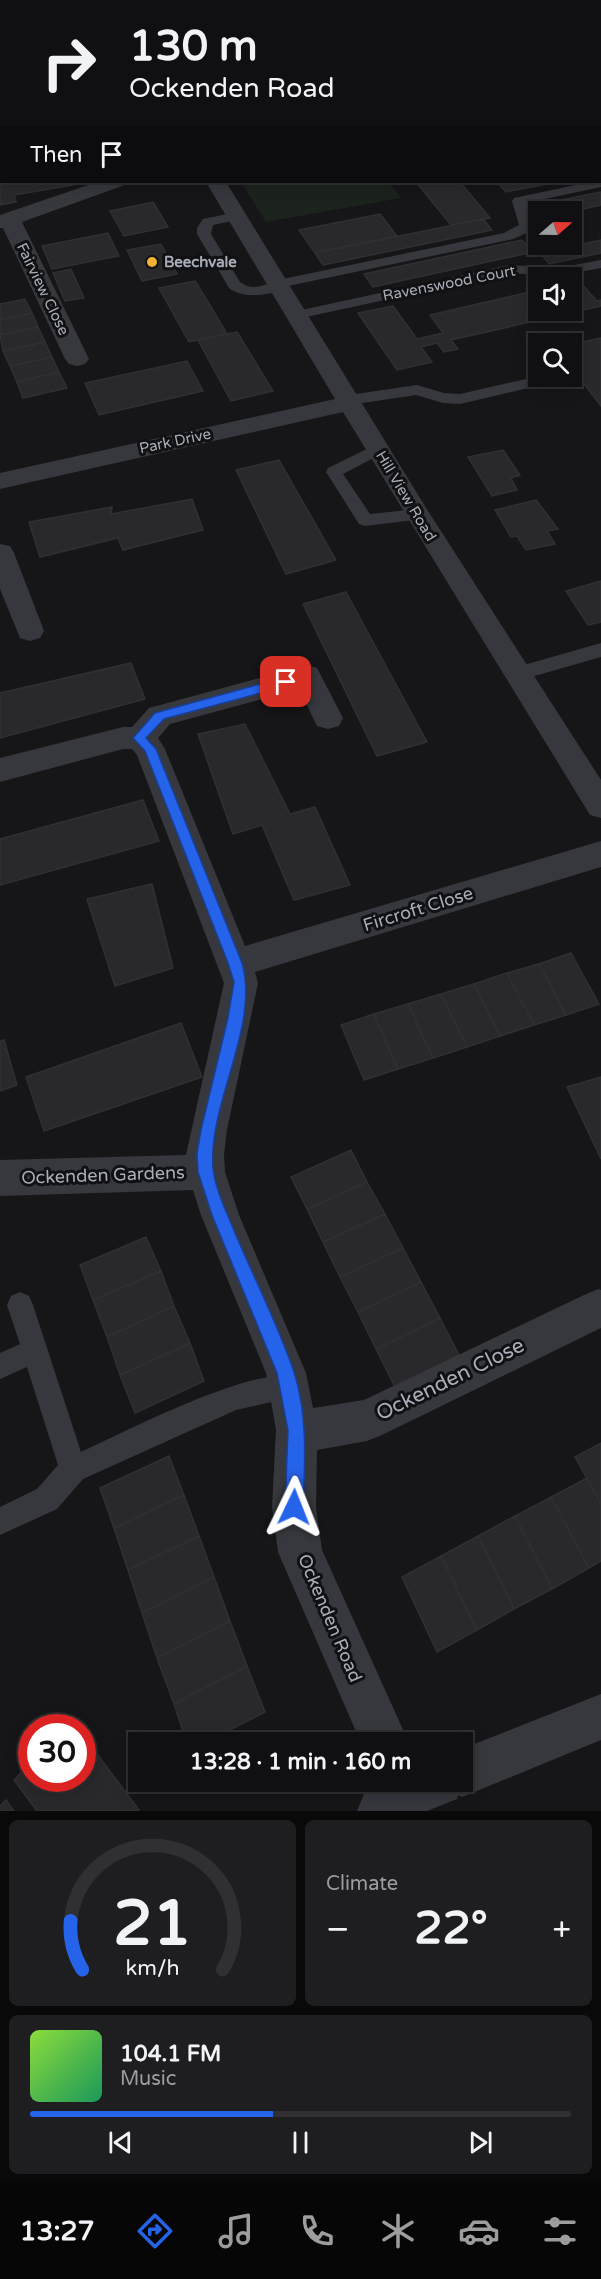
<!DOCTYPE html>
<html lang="en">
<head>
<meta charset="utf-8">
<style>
	:root { --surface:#101012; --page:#1e1e20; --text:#f1f3f6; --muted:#9c9d9f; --line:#303032; --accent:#2563eb }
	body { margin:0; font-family:"Varela Round",sans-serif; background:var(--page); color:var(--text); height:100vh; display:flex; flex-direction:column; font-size:22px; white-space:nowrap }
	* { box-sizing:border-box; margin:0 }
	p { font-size:20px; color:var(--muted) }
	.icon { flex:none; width:33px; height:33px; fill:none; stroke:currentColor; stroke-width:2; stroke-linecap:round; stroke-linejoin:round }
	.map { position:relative; height:1811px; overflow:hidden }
	.drawer { display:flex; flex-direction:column; gap:9px; padding:9px; background:#09090a; flex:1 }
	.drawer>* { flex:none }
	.top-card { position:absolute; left:0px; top:0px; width:602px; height:183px; box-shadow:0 3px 15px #0003,0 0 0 2px var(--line); background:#101012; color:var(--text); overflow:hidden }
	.needle { width:39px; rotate:70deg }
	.buttons { position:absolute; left:528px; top:201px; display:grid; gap:12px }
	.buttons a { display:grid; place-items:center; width:54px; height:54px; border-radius:0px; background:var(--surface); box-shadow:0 3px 15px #0003,0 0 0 2px var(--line); font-size:30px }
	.speed { position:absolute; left:18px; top:1714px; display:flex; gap:12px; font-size:30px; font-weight:700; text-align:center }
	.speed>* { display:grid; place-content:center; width:78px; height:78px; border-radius:50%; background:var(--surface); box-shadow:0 3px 15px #0003,0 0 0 2px var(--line); line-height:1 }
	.speed .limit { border:9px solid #d22; background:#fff; color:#111 }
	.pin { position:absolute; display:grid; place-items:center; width:51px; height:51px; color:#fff; margin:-26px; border-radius:12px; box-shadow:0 3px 9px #0006 }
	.me { position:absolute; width:66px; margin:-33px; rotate:2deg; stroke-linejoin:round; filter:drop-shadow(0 0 4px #0008) }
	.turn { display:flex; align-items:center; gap:21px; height:126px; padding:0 30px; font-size:27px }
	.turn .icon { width:78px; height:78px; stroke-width:2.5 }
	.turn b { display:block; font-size:42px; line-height:51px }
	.then { display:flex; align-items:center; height:57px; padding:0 30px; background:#0003; gap:12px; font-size:22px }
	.big { font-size:45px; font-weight:700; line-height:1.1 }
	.drawer .widget { flex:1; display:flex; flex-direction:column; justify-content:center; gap:9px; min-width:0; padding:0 21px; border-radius:9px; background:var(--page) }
	.drawer .dial { align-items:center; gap:0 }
	.dial svg { height:156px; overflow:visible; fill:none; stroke:var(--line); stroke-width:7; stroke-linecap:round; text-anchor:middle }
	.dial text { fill:var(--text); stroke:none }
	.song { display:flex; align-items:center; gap:18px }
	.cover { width:72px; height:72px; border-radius:9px; background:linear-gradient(135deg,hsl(90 70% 55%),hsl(150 70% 35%)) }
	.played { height:6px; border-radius:3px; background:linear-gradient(90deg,var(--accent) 45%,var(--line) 45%) }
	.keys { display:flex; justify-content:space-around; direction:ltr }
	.heat { display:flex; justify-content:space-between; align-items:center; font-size:33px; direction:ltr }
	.drawer .tiles { flex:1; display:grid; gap:9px; grid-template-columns:1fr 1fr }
	.widget:last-child { grid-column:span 2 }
	.trip { position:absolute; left:128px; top:1732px; width:345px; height:60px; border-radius:0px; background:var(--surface); box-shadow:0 3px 15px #0003,0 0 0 2px var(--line); font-weight:700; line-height:60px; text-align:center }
	.tabs { display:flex; height:96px; justify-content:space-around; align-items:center; background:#060607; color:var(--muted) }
	.tabs .icon { width:42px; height:42px }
	.tabs .active { color:var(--accent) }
	.tabs b { font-size:27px; color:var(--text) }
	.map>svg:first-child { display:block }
</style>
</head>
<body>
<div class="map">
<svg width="601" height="1811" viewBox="0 0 601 1811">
	<rect width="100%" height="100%" fill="#161618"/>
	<path fill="#222225" d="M0,0H421V1L2,2L1,20Z"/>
	<path fill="#1c231d" d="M241,182H389L401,198L266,222Z"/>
	<path fill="#29292c" stroke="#303034" stroke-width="1.5" d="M190,0H338L331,2Z
		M5,182H90L14,195L16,202L0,205V184L5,183Z
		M416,182H460L490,218L451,225Z
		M497,182H557L506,192Z
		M601,192V205L570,212H542L536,205Z
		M153,202L168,227L124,236L110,211Z
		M380,214L397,236L315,253L299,230Z
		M483,219L492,230L323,265L315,253Z
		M108,233L119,256L52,269L42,246Z
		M522,240L533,252L373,287L364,274Z
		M601,240V253L549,264L540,253Z
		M161,244L177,274L142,281L127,250Z
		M71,269L84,298L65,301L53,273Z
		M195,281L211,307L227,334L189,342L159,288Z
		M579,281L597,301L601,300V306L451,340L458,349L444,352L437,343L421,347L432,362L397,370L358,313L393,306L417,339L443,333L430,315L538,290V310H572V283Z
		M25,299L32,313L0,320V304Z
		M32,313L38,327L0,335V320Z
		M38,327L45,342L3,351L0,335Z
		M237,332L273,391L231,401L198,340Z
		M601,338V406L572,368V344Z
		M45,342L52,357L10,366L3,351Z
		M52,357L59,372L17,382L10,366Z
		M187,361L203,391L99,415L85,383Z
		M59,372L67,388L23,398L17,382Z
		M503,450L520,475L511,478L517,490L492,496L468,457Z
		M279,460L336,560L286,574L236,470Z
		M192,499L203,530L123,550L118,538L40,557L29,522L112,507L111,514Z
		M536,500L558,529L547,531L555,544L526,550L517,536L511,537L495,510Z
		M601,581V622L588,625L566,591Z
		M346,592L427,742L377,756L303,604Z
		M131,663L145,699L0,738V693Z
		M245,724L290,814L315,807L350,885L294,900L262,825L233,834L198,734Z
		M143,800L159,841L0,885V839Z
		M152,884L173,968L115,986L87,899Z
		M571,953L599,1004L566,1015L539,964Z
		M539,964L566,1015L534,1025L507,973Z
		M507,973L534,1025L500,1036L474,984Z
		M474,984L500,1036L467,1047L441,994Z
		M441,994L467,1047L433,1058L408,1004Z
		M408,1004L433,1058L398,1069L374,1014Z
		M374,1014L398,1069L364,1080L341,1025Z
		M181,1023L202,1077L44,1131L26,1077Z
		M4,1040L17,1085L0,1091V1041Z
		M601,1077V1159L567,1087Z
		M351,1150L367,1182L307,1209L291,1177Z
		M367,1182L385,1214L323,1242L307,1209Z
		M385,1214L403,1248L340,1277L323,1242Z
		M146,1237L161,1271L93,1300L80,1265Z
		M403,1248L421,1282L358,1312L340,1277Z
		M161,1271L174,1306L107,1337L93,1300Z
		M421,1282L440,1318L376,1349L358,1312Z
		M174,1306L190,1343L120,1375L107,1337Z
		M440,1318L459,1355L395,1387L376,1349Z
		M190,1343L204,1381L135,1413L120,1375Z
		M601,1443V1504L575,1457Z
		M169,1456L184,1495L114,1528L100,1488Z
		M587,1478L601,1504V1561L589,1568L551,1497Z
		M184,1495L199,1536L128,1570L114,1528Z
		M551,1497L589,1568L552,1589L515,1516Z
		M515,1516L552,1589L514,1609L478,1536Z
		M199,1536L214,1577L142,1613L128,1570Z
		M478,1536L514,1609L477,1630L441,1556Z
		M441,1556L477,1630L437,1652L402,1577Z
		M214,1577L230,1621L157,1658L142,1613Z
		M230,1621L247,1666L174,1704L157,1658Z
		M247,1666L265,1712L204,1743H187L174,1704Z
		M82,1734L139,1810L138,1811H37L14,1780L32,1761V1779H82Z
		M6,1800L14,1811H0V1806Z"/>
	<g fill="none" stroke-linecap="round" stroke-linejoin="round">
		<path fill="#37383d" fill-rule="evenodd" d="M601,179V187L526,203L533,225L529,232L513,239L288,286L286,290C269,294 244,300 229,288L197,234V228L203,219L237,212L242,213L244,216L242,219L213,225L211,234L240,282C255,293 266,283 278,280L504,233L519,225L512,201L514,198L590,182H600Z
			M601,260V268L558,276L509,273L297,319L290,315L297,311L509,265L558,268Z
			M539,376L561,378L558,381L460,404L443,403L416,395L349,405L341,400L349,395L417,385L444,393L460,394Z
			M377,444L383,445L385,449L383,453L343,474L370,514L417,509L423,511L425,515L423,519L365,526L359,524L326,472L328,468Z
			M601,643V657L517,681L510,679L508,674L510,669Z
			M20,1292L29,1296L33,1305L81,1452C123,1433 259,1362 298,1378L302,1387L298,1396L236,1410L83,1479L57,1509L0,1535V1507L37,1489L58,1465L27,1367L0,1379V1353L20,1344L7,1305L11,1296Z"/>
		<path fill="#37383d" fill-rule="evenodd" d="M457,0H475L476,2H458Z
			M97,182H125L122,186L22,222L89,359L85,364L77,366L69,364L65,359L3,228H0V215Z
			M206,182H226L428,511L601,780V818L590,815L343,412L0,489V473L335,399Z
			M0,544L10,546L14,553L44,631L40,638L30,641L20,638L0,589Z
			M307,665L317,668L343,718L339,726L328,729L317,726L299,689L170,724L158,738L165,749L245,946L601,841V867L255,972L258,983L227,1130L224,1154L225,1172L239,1215L306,1373L313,1408L364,1400L584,1295L598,1289L601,1290V1328L382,1435L367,1441L317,1450L316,1507L322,1550L409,1743H361L278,1552L272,1507L276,1430L266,1373L201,1215L193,1190L0,1196V1160L186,1155L224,983L137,755L132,749H123L0,782V758L123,727H132L149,708Z
			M601,1694V1740L462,1797L458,1795L457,1799L427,1811H357L364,1794L384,1782H462V1749Z"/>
		<path fill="#53555c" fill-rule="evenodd" d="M600,6H601V16H600Z
			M0,56H2V68H0Z"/>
	</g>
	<path fill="#2563eb" stroke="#184099" stroke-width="1.5" d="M286,677L290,679V685L164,719L146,738L156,749L242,963C260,1026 208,1103 213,1168C215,1189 227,1213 235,1233C254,1278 278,1325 294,1372C308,1416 305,1462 303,1507L301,1514L294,1516L288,1514L285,1507L288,1430L277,1373L212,1215L198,1172L197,1154L201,1130L228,1018L234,982L228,963L145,751L133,738L155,713Z"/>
	<circle fill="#f2b134" stroke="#111113" stroke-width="2" cx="152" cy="262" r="6"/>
	<g text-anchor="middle" stroke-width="6" stroke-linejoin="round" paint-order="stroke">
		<g font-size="15" font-weight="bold" fill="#a8adb8" stroke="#111113" text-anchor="start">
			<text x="164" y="267">Beechvale</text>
		</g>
		<g font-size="15" fill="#a8adb8" stroke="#111113">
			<text transform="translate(449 283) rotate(-11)" y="5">Ravenswood Court</text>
			<text transform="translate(43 289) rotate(64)" y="5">Fairview Close</text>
			<text transform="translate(175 441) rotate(-12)" y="5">Park Drive</text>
			<text transform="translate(406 496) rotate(59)" y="5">Hill View Road</text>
		</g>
		<g font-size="18" fill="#a8adb8" stroke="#111113">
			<text transform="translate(418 909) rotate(-17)" y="6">Fircroft Close</text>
			<text transform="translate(103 1175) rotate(-2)" y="6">Ockenden Gardens</text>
			<text transform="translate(330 1618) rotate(67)" y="6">Ockenden Road</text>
		</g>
		<g font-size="21" fill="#a8adb8" stroke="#111113">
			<text transform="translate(450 1379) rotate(-26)" y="7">Ockenden Close</text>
		</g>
	</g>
</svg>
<div class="buttons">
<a><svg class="needle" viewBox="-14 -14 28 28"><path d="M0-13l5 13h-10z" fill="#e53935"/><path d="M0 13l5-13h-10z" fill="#9c9d9f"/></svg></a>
<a><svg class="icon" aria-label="sound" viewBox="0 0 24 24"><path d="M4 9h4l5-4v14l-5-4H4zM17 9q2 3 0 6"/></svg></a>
<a><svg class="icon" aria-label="search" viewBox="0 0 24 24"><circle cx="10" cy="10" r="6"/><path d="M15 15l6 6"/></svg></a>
</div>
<div class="speed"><div class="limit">30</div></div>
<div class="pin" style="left:286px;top:682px;background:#d93025"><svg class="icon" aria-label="arrive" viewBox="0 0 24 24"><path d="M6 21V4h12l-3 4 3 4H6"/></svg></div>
<svg class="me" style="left:294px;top:1507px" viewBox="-20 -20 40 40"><path d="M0-17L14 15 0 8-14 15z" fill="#2563eb" stroke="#fff" stroke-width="4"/></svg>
<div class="trip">13:28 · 1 min · 160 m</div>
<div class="top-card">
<div class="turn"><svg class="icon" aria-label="right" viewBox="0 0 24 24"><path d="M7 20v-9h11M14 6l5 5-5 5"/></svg><div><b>130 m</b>Ockenden Road</div></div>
<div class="then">Then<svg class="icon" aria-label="arrive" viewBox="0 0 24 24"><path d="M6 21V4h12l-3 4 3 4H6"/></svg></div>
</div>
</div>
<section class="drawer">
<div class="tiles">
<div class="widget dial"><svg viewBox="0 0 100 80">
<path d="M14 69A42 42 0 1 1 86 69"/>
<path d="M14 69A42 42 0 0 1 8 44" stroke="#2563eb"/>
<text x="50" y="56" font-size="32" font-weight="700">21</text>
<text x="50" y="72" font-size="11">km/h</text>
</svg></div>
<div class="widget"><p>Climate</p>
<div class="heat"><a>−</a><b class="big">22°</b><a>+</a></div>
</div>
<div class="widget">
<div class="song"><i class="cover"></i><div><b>104.1 FM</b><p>Music</p></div></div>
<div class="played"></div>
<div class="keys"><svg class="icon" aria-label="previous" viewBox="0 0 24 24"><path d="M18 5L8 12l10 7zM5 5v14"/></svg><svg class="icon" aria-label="pause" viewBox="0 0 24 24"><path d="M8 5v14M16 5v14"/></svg><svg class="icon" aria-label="next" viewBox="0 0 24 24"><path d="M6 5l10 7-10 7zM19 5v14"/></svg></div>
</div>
</div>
</section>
<nav class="tabs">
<b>13:27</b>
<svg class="icon active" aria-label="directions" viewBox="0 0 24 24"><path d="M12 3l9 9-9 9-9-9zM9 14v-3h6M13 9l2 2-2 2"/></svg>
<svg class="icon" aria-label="music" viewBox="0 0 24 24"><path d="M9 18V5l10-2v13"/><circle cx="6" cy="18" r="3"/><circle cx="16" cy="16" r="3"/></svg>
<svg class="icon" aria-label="phone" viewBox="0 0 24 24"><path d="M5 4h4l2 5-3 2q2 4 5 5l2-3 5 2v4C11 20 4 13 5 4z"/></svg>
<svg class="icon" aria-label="climate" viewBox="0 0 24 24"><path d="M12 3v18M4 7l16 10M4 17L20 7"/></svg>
<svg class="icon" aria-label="car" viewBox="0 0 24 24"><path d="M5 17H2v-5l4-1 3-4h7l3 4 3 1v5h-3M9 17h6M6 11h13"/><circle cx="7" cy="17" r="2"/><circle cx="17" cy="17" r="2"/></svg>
<svg class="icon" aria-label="filters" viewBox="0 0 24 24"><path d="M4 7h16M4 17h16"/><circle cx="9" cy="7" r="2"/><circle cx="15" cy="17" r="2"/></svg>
</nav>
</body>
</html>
